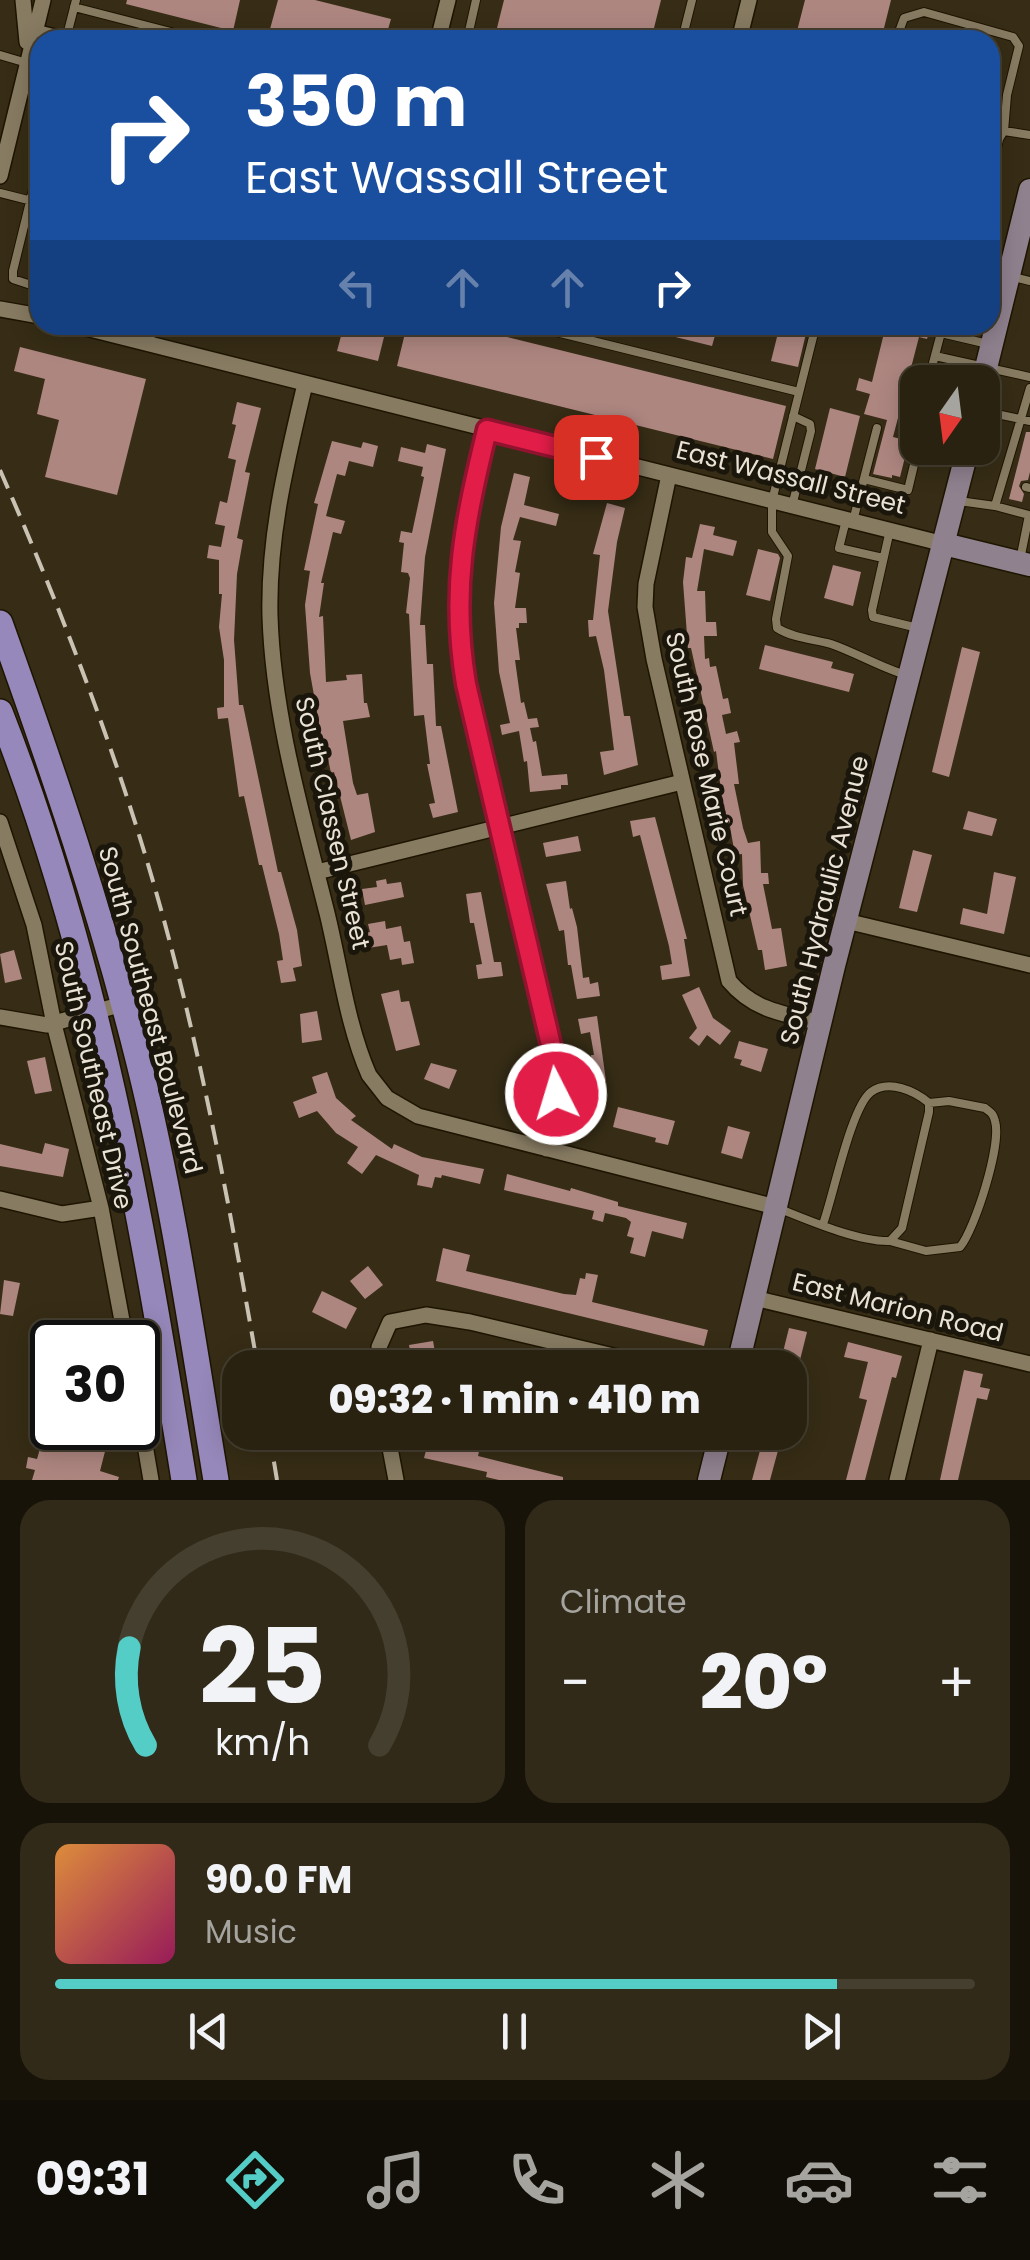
<!DOCTYPE html>
<html lang="en">
<head>
<meta charset="utf-8">
<style>
	:root { --surface:#292210; --page:#312a19; --text:#f1f3f6; --muted:#a5a49f; --line:#453f30; --accent:#54cdc7 }
	body { margin:0; font-family:Poppins,sans-serif; background:var(--page); color:var(--text); height:100vh; display:flex; flex-direction:column; font-size:38px; white-space:nowrap }
	* { box-sizing:border-box; margin:0 }
	p { font-size:32px; color:var(--muted) }
	.icon { flex:none; width:55px; height:55px; fill:none; stroke:currentColor; stroke-width:2; stroke-linecap:round; stroke-linejoin:round }
	.map { position:relative; height:1480px; overflow:hidden }
	.drawer { display:flex; flex-direction:column; gap:20px; padding:20px; background:#171309; flex:1 }
	.drawer>* { flex:none }
	.top-card { position:absolute; left:30px; top:30px; width:970px; height:305px; border-radius:30px; box-shadow:0 5px 25px #0003,0 0 0 2px var(--line); background:#1a4fa0; color:#fff; overflow:hidden }
	.needle { width:65px; rotate:194deg }
	.controls { position:absolute; left:900px; top:365px; display:grid; gap:20px }
	.controls a { display:grid; place-items:center; width:100px; height:100px; border-radius:20px; background:var(--surface); box-shadow:0 5px 25px #0003,0 0 0 2px var(--line); font-size:50px }
	.speed { position:absolute; left:30px; top:1320px; display:flex; gap:20px; font-size:50px; font-weight:700; text-align:center }
	.speed>* { display:grid; place-content:center; width:130px; height:130px; border-radius:50%; background:var(--surface); box-shadow:0 5px 25px #0003,0 0 0 2px var(--line); line-height:1 }
	.speed .limit { border:5px solid #111; border-radius:15px; background:#fff; color:#111 }
	.pin { position:absolute; display:grid; place-items:center; width:85px; height:85px; color:#fff; margin:-42px; border-radius:20px; box-shadow:0 5px 15px #0006 }
	.me { position:absolute; width:110px; margin:-55px; rotate:355deg; stroke-linejoin:round; filter:drop-shadow(0 0 8px #0008) }
	.turn { display:flex; align-items:center; gap:35px; height:210px; padding:0 50px; font-size:45px }
	.turn .icon { width:130px; height:130px; stroke-width:2.5 }
	.turn b { display:block; font-size:70px; line-height:85px }
	.lanes { display:flex; align-items:center; height:95px; padding:0 50px; background:#0003; justify-content:center; gap:50px; direction:ltr }
	.lanes .off { opacity:.35 }
	.big { font-size:75px; font-weight:800; line-height:1.1 }
	.drawer .widget { flex:1; display:flex; flex-direction:column; justify-content:center; gap:15px; min-width:0; padding:0 35px; border-radius:30px; background:var(--page) }
	.drawer .dial { align-items:center; gap:0 }
	.dial svg { height:260px; overflow:visible; fill:none; stroke:var(--line); stroke-width:7; stroke-linecap:round; text-anchor:middle }
	.dial text { fill:var(--text); stroke:none }
	.song { display:flex; align-items:center; gap:30px }
	.cover { width:120px; height:120px; border-radius:15px; background:linear-gradient(135deg,hsl(30 70% 55%),hsl(330 70% 35%)) }
	.played { height:10px; border-radius:5px; background:linear-gradient(90deg,var(--accent) 85%,var(--line) 85%) }
	.keys { display:flex; justify-content:space-around; direction:ltr }
	.heat { display:flex; justify-content:space-between; align-items:center; font-size:55px; direction:ltr }
	.drawer .tiles { flex:1; display:grid; gap:20px; grid-template-columns:1fr 1fr }
	.widget:last-child { grid-column:span 2 }
	.trip { position:absolute; left:222px; top:1350px; width:585px; height:100px; border-radius:30px; background:var(--surface); box-shadow:0 5px 25px #0003,0 0 0 2px var(--line); font-weight:800; line-height:100px; text-align:center }
	.menu { display:flex; height:160px; justify-content:space-around; align-items:center; background:#100e06; color:var(--muted) }
	.menu .icon { width:70px; height:70px }
	.menu .on { color:var(--accent) }
	.menu b { font-size:45px; color:var(--text) }
	.map>svg:first-child { display:block }
</style>
</head>
<body>
<div class="map">
<svg width="1030" height="1480" viewBox="0 0 1030 1480">
	<rect width="100%" height="100%" fill="#372d16"/>
	<path fill="#ae8680" d="M127,0H240L233,31L126,4Z
		M278,0H315L391,19L385,40H267Z
		M504,0H661L651,40H494Z
		M805,0H891L881,40H816L796,35Z
		M344,325H387L378,361L337,351Z
		M407,325H458L786,406L773,459L397,366Z
		M644,325H718L712,346L643,329Z
		M780,325H808L798,367L771,361Z
		M912,325H931L927,339L919,337L893,437L909,441L900,477L892,475V478L873,474L887,420L864,414L870,394L856,390L859,378L872,382L885,329L909,335Z
		M20,347L146,379L117,495L45,477L59,420L37,414L45,379L14,371Z
		M237,402L261,408L245,472L250,473L237,538L243,540L237,574L234,640L239,705H243L278,872H281L297,930L302,966L293,968L296,981L281,983L277,961L283,960L279,934L262,865H259L244,796L239,797L228,718L218,719L217,708L224,707V660L219,627L222,594H219V560L207,558L209,545L221,547L225,526L215,524L220,501L227,503L236,460L228,458L236,425L232,424Z
		M830,408L860,416L845,477L815,469Z
		M1026,432H1030V472L1028,480L1021,481L1019,486L1024,494L1022,502L1009,499Z
		M332,441L361,448L363,442L378,446L373,467L349,461L345,476L337,474L326,516L345,521L341,534L333,532L321,583H324L319,617L323,616L326,682L347,680L346,675L362,674L364,703H367L370,717L343,721L353,783L357,795L368,793L375,832L351,840L334,772L331,773L324,740H322L310,673L305,605L310,571L304,570L318,504L314,503Z
		M427,444L446,449L425,557L420,625H425L427,664H433L436,726H441L458,812L433,818L429,804L435,803L427,764H430L424,715L414,716L409,614L406,613L410,578L408,573L401,572L404,543L399,542L401,531L412,533L424,477L421,476L423,467L398,461L401,447L425,453Z
		M514,473L530,477L524,505L559,514L556,526L520,517L513,540L521,541L515,572L520,573L515,608H526L527,623H519V628H516L520,660H515L521,703L524,702L528,719L537,718L539,727L530,728L533,742L536,741L542,776L567,774L568,785H561V789L530,792L527,761L524,762L519,731L502,735L500,725L510,723L499,672L494,603L501,527Z
		M607,503L625,508L617,542L608,611L624,716H630L638,765L604,775L600,752L614,750L604,670L596,636L589,637L588,620H593L600,555L593,554Z
		M700,524L715,527L713,535L737,541L733,556L704,549L697,591H705L706,622H716L717,636H704L705,659L709,658L710,667L716,666L723,699L728,698L731,713L722,715L726,734L737,731L740,742L734,743L739,784H734L743,828L748,843L760,841L761,873H768L769,884H763L772,929L781,928L787,966L765,970L762,950H758L743,885L742,854L735,855L729,821L725,822L716,751L714,752L691,648H688L683,582L686,557L692,558Z
		M758,549L778,554L780,558L770,601L746,595Z
		M833,565L861,572L853,606L824,598Z
		M765,645L833,662L831,668L854,674L849,692L759,669Z
		M962,647L980,652L949,777L932,772Z
		M968,811L997,819L992,836L963,829Z
		M655,817L687,939H684L690,976L662,980L660,966L672,964L669,946L640,835L633,837L630,821Z
		M578,836L581,851L546,857L543,843Z
		M913,850L932,855L917,912L899,908Z
		M994,872L1016,877L1004,934L960,924L963,908L987,914Z
		M386,879L387,884L401,882L404,897L365,905L362,889L377,887L376,881Z
		M566,881L570,909L572,908L577,927L583,978L589,977L590,984L598,982L600,996L577,999L571,965H568L564,930L559,931L546,884Z
		M481,892L494,962H501L503,976L478,979L476,965L482,964L474,923H470L466,894Z
		M385,921L386,929L401,926L404,942L410,941L414,963L402,965L401,958L390,960L387,945L368,948L365,933L370,932L368,924Z
		M14,950L22,979L5,983L0,954Z
		M699,987L713,1018L731,1031L720,1045L707,1035L699,1046L689,1038L697,1028L682,995Z
		M399,990L401,1002L409,1001L420,1045L396,1051L381,994Z
		M317,1011L322,1040L302,1043L300,1014Z
		M597,1016L606,1081L599,1082L598,1077L593,1078L591,1055H594L590,1032L581,1034L578,1019Z
		M739,1041L768,1049L761,1072L740,1065L742,1060L734,1058Z
		M45,1057L52,1091L35,1094L27,1061Z
		M431,1063L457,1070L449,1089L424,1079Z
		M327,1072L336,1098L356,1116L351,1120L392,1149L394,1144L422,1157L484,1169L480,1184L442,1175L441,1178L435,1177L432,1188L417,1185L419,1175L376,1155L362,1174L347,1163L358,1147L336,1133L317,1111L299,1118L293,1102L317,1093L312,1077Z
		M618,1107L675,1121L668,1145L655,1142L656,1138L613,1127Z
		M728,1126L750,1132L742,1159L721,1153Z
		M45,1143L69,1149L63,1177L0,1166V1144L42,1154Z
		M507,1174L570,1191L571,1188L618,1202V1206L687,1223L683,1239L652,1231L645,1257L630,1253L634,1238L627,1236L631,1222L626,1218L605,1213L603,1222L592,1219L594,1211L504,1190Z
		M443,1248L470,1255L466,1271L564,1294L576,1295L580,1278L585,1279L586,1273L598,1275L592,1302L708,1330L704,1346L436,1281Z
		M368,1266L383,1285L365,1299L350,1281Z
		M4,1280L20,1283L13,1316L0,1314Z
		M322,1291L357,1308L346,1329L312,1312Z
		M789,1328L807,1332L798,1368H779Z
		M433,1341L438,1368H413L409,1345Z
		M848,1342L902,1356L896,1378L892,1377L865,1480H846L867,1400L859,1398L868,1362L844,1357Z
		M451,1348L489,1357L490,1353L503,1356V1360L517,1363L516,1368H446Z
		M964,1370L983,1374L980,1387L990,1389L987,1400L977,1398L958,1480H940Z
		M46,1428H111L100,1471L119,1477L118,1480H32L35,1470L26,1468L28,1457L37,1459Z
		M431,1432H442L450,1435L449,1439L480,1447L478,1456L563,1477V1480H499L486,1477L487,1472L424,1458Z
		M765,1432H783L770,1480H752Z"/>
	<g fill="none" stroke-linecap="round" stroke-linejoin="round">
		<defs>
			<path id="lane" d="M74,7L202,40
				M66,39L76,0
				M467,40L476,0
				M682,40L692,0
				M896,40L904,18L924,12L1013,37L1019,46L1007,95L1004,131
				M0,55L27,63
				M40,161L13,271V279L40,288
				M990,179L999,139L1004,131L1030,135
				M0,193L40,203
				M1013,277L1030,281
				M528,325L799,392
				M816,325L772,501V532L788,556L776,619L777,628C793,638 813,639 831,644C857,653 879,667 906,675
				M941,333L988,344
				M149,344L153,325
				M935,356L1030,377
				M928,382L943,325
				M982,411L1030,421
				M924,448L961,457
				M864,479L908,490L918,448
				M1026,487L1030,488
				M959,501L995,506L1030,388
				M792,506L811,431L810,424L793,416
				M995,506L1029,515L1020,560
				M846,520L839,548L883,558
				M853,521L877,428
				M890,530L872,610L873,617L918,628
				M780,1209C810,1221 859,1242 890,1241L902,1228L929,1112V1103C915,1091 889,1079 871,1092C851,1107 833,1197 823,1224
				M890,1241L926,1251L960,1247C975,1229 1002,1144 995,1121C993,1113 991,1113 985,1108L949,1101L929,1103
				M35,1374L52,1377"/>
			<path id="street" d="M23,0L27,42
				M35,32L67,40
				M438,40L448,0
				M739,40L749,0
				M0,176L43,0
				M0,309L40,316
				M74,325L944,544
				M305,384C287,460 268,536 270,616C273,716 303,817 327,913C340,966 347,1025 369,1075L387,1098L418,1116L776,1207
				M487,430L461,549L458,602L462,659L551,1045L556,1095L546,1149
				M669,475L646,584L645,607L654,659L729,981C754,1011 785,1014 821,1023
				M0,822L34,925L54,1024L101,1208L126,1342
				M317,872L682,782
				M846,921L1030,965
				M0,1017L47,1025L123,1004
				M0,1199L62,1214L101,1208
				M754,1298L1030,1364
				M380,1368L379,1347L390,1322L426,1315L470,1322L664,1368
				M138,1404L151,1480
				M387,1432L396,1480
				M897,1480L931,1340"/>
			<path id="secondary" d="M982,384L1030,190
				M944,544L1030,565
				M737,1368L834,966L968,448
				M709,1480L721,1432"/>
			<path id="primary" d="M0,623C52,768 102,914 139,1063C173,1200 193,1341 216,1480
				M0,712C97,959 142,1219 184,1480"/>
		</defs>
		<use href="#lane" stroke="#1e1501" stroke-width="10"/>
		<use href="#street" stroke="#1e1501" stroke-width="18"/>
		<use href="#secondary" stroke="#1e1501" stroke-width="25"/>
		<use href="#primary" stroke="#1e1501" stroke-width="28"/>
		<use href="#lane" stroke="#877b62" stroke-width="8"/>
		<use href="#street" stroke="#877b62" stroke-width="15"/>
		<use href="#secondary" stroke="#8f818e" stroke-width="22"/>
		<use href="#primary" stroke="#9788bb" stroke-width="25"/>
		<path stroke="#cac2b3" stroke-width="4" stroke-dasharray="20 10" stroke-linecap="butt" d="M0,470C63,614 120,761 162,913C203,1062 231,1215 258,1368
			M269,1432L277,1480"/>
	</g>
	<g fill="none" stroke-linecap="round" stroke-linejoin="round">
		<defs>
			<path id="route" d="M556,1094L551,1045L466,684C450,589 465,521 487,430L596,457"/>
		</defs>
		<use href="#route" stroke="#92132f" stroke-width="25"/>
		<use href="#route" stroke="#e11d48" stroke-width="18"/>
	</g>
	<g text-anchor="middle" stroke-width="10" stroke-linejoin="round" paint-order="stroke">
		<g font-size="25" fill="#e9e2d5" stroke="#1a160c">
			<text transform="translate(791 477) rotate(14)" y="9">East Wassall Street</text>
			<text transform="translate(707 774) rotate(77)" y="9">South Rose Marie Court</text>
			<text transform="translate(333 823) rotate(77)" y="9">South Classen Street</text>
			<text transform="translate(824 900) rotate(-76)" y="9">South Hydraulic Avenue</text>
			<text transform="translate(151 1010) rotate(75)" y="9">South Southeast Boulevard</text>
			<text transform="translate(94 1075) rotate(77)" y="9">South Southeast Drive</text>
			<text transform="translate(898 1307) rotate(14)" y="9">East Marion Road</text>
		</g>
	</g>
</svg>
<div class="controls">
<a><svg class="needle" viewBox="-14 -14 28 28"><path d="M0-13l5 13h-10z" fill="#e53935"/><path d="M0 13l5-13h-10z" fill="#a5a49f"/></svg></a>
</div>
<div class="speed"><div class="limit">30</div></div>
<div class="pin" style="left:596px;top:457px;background:#d93025"><svg class="icon" aria-label="arrive" viewBox="0 0 24 24"><path d="M6 21V4h12l-3 4 3 4H6"/></svg></div>
<svg class="me" style="left:556px;top:1094px" viewBox="-20 -20 40 40"><circle r="17" fill="#e11d48" stroke="#fff" stroke-width="3"/><path d="M0-11L8 9 0 5-8 9z" fill="#fff"/></svg>
<div class="trip">09:32 · 1 min · 410 m</div>
<div class="top-card">
<div class="turn"><svg class="icon" aria-label="right" viewBox="0 0 24 24"><path d="M7 20v-9h11M14 6l5 5-5 5"/></svg><div><b>350 m</b>East Wassall Street</div></div>
<div class="lanes"><svg class="icon off" aria-label="left" viewBox="0 0 24 24"><path d="M17 20v-9H6M10 6l-5 5 5 5"/></svg><svg class="icon off" aria-label="ahead" viewBox="0 0 24 24"><path d="M12 20V5M6 11l6-6 6 6"/></svg><svg class="icon off" aria-label="ahead" viewBox="0 0 24 24"><path d="M12 20V5M6 11l6-6 6 6"/></svg><svg class="icon" aria-label="right" viewBox="0 0 24 24"><path d="M7 20v-9h11M14 6l5 5-5 5"/></svg></div>
</div>
</div>
<section class="drawer">
<div class="tiles">
<div class="widget dial"><svg viewBox="0 0 100 80">
<path d="M14 69A42 42 0 1 1 86 69"/>
<path d="M14 69A42 42 0 0 1 9 39" stroke="#54cdc7"/>
<text x="50" y="56" font-size="32" font-weight="700">25</text>
<text x="50" y="72" font-size="11">km/h</text>
</svg></div>
<div class="widget"><p>Climate</p>
<div class="heat"><a>−</a><b class="big">20°</b><a>+</a></div>
</div>
<div class="widget">
<div class="song"><i class="cover"></i><div><b>90.0 FM</b><p>Music</p></div></div>
<div class="played"></div>
<div class="keys"><svg class="icon" aria-label="previous" viewBox="0 0 24 24"><path d="M18 5L8 12l10 7zM5 5v14"/></svg><svg class="icon" aria-label="pause" viewBox="0 0 24 24"><path d="M8 5v14M16 5v14"/></svg><svg class="icon" aria-label="next" viewBox="0 0 24 24"><path d="M6 5l10 7-10 7zM19 5v14"/></svg></div>
</div>
</div>
</section>
<nav class="menu">
<b>09:31</b>
<svg class="icon on" aria-label="directions" viewBox="0 0 24 24"><path d="M12 3l9 9-9 9-9-9zM9 14v-3h6M13 9l2 2-2 2"/></svg>
<svg class="icon" aria-label="music" viewBox="0 0 24 24"><path d="M9 18V5l10-2v13"/><circle cx="6" cy="18" r="3"/><circle cx="16" cy="16" r="3"/></svg>
<svg class="icon" aria-label="phone" viewBox="0 0 24 24"><path d="M5 4h4l2 5-3 2q2 4 5 5l2-3 5 2v4C11 20 4 13 5 4z"/></svg>
<svg class="icon" aria-label="climate" viewBox="0 0 24 24"><path d="M12 3v18M4 7l16 10M4 17L20 7"/></svg>
<svg class="icon" aria-label="car" viewBox="0 0 24 24"><path d="M5 17H2v-5l4-1 3-4h7l3 4 3 1v5h-3M9 17h6M6 11h13"/><circle cx="7" cy="17" r="2"/><circle cx="17" cy="17" r="2"/></svg>
<svg class="icon" aria-label="filters" viewBox="0 0 24 24"><path d="M4 7h16M4 17h16"/><circle cx="9" cy="7" r="2"/><circle cx="15" cy="17" r="2"/></svg>
</nav>
</body>
</html>
